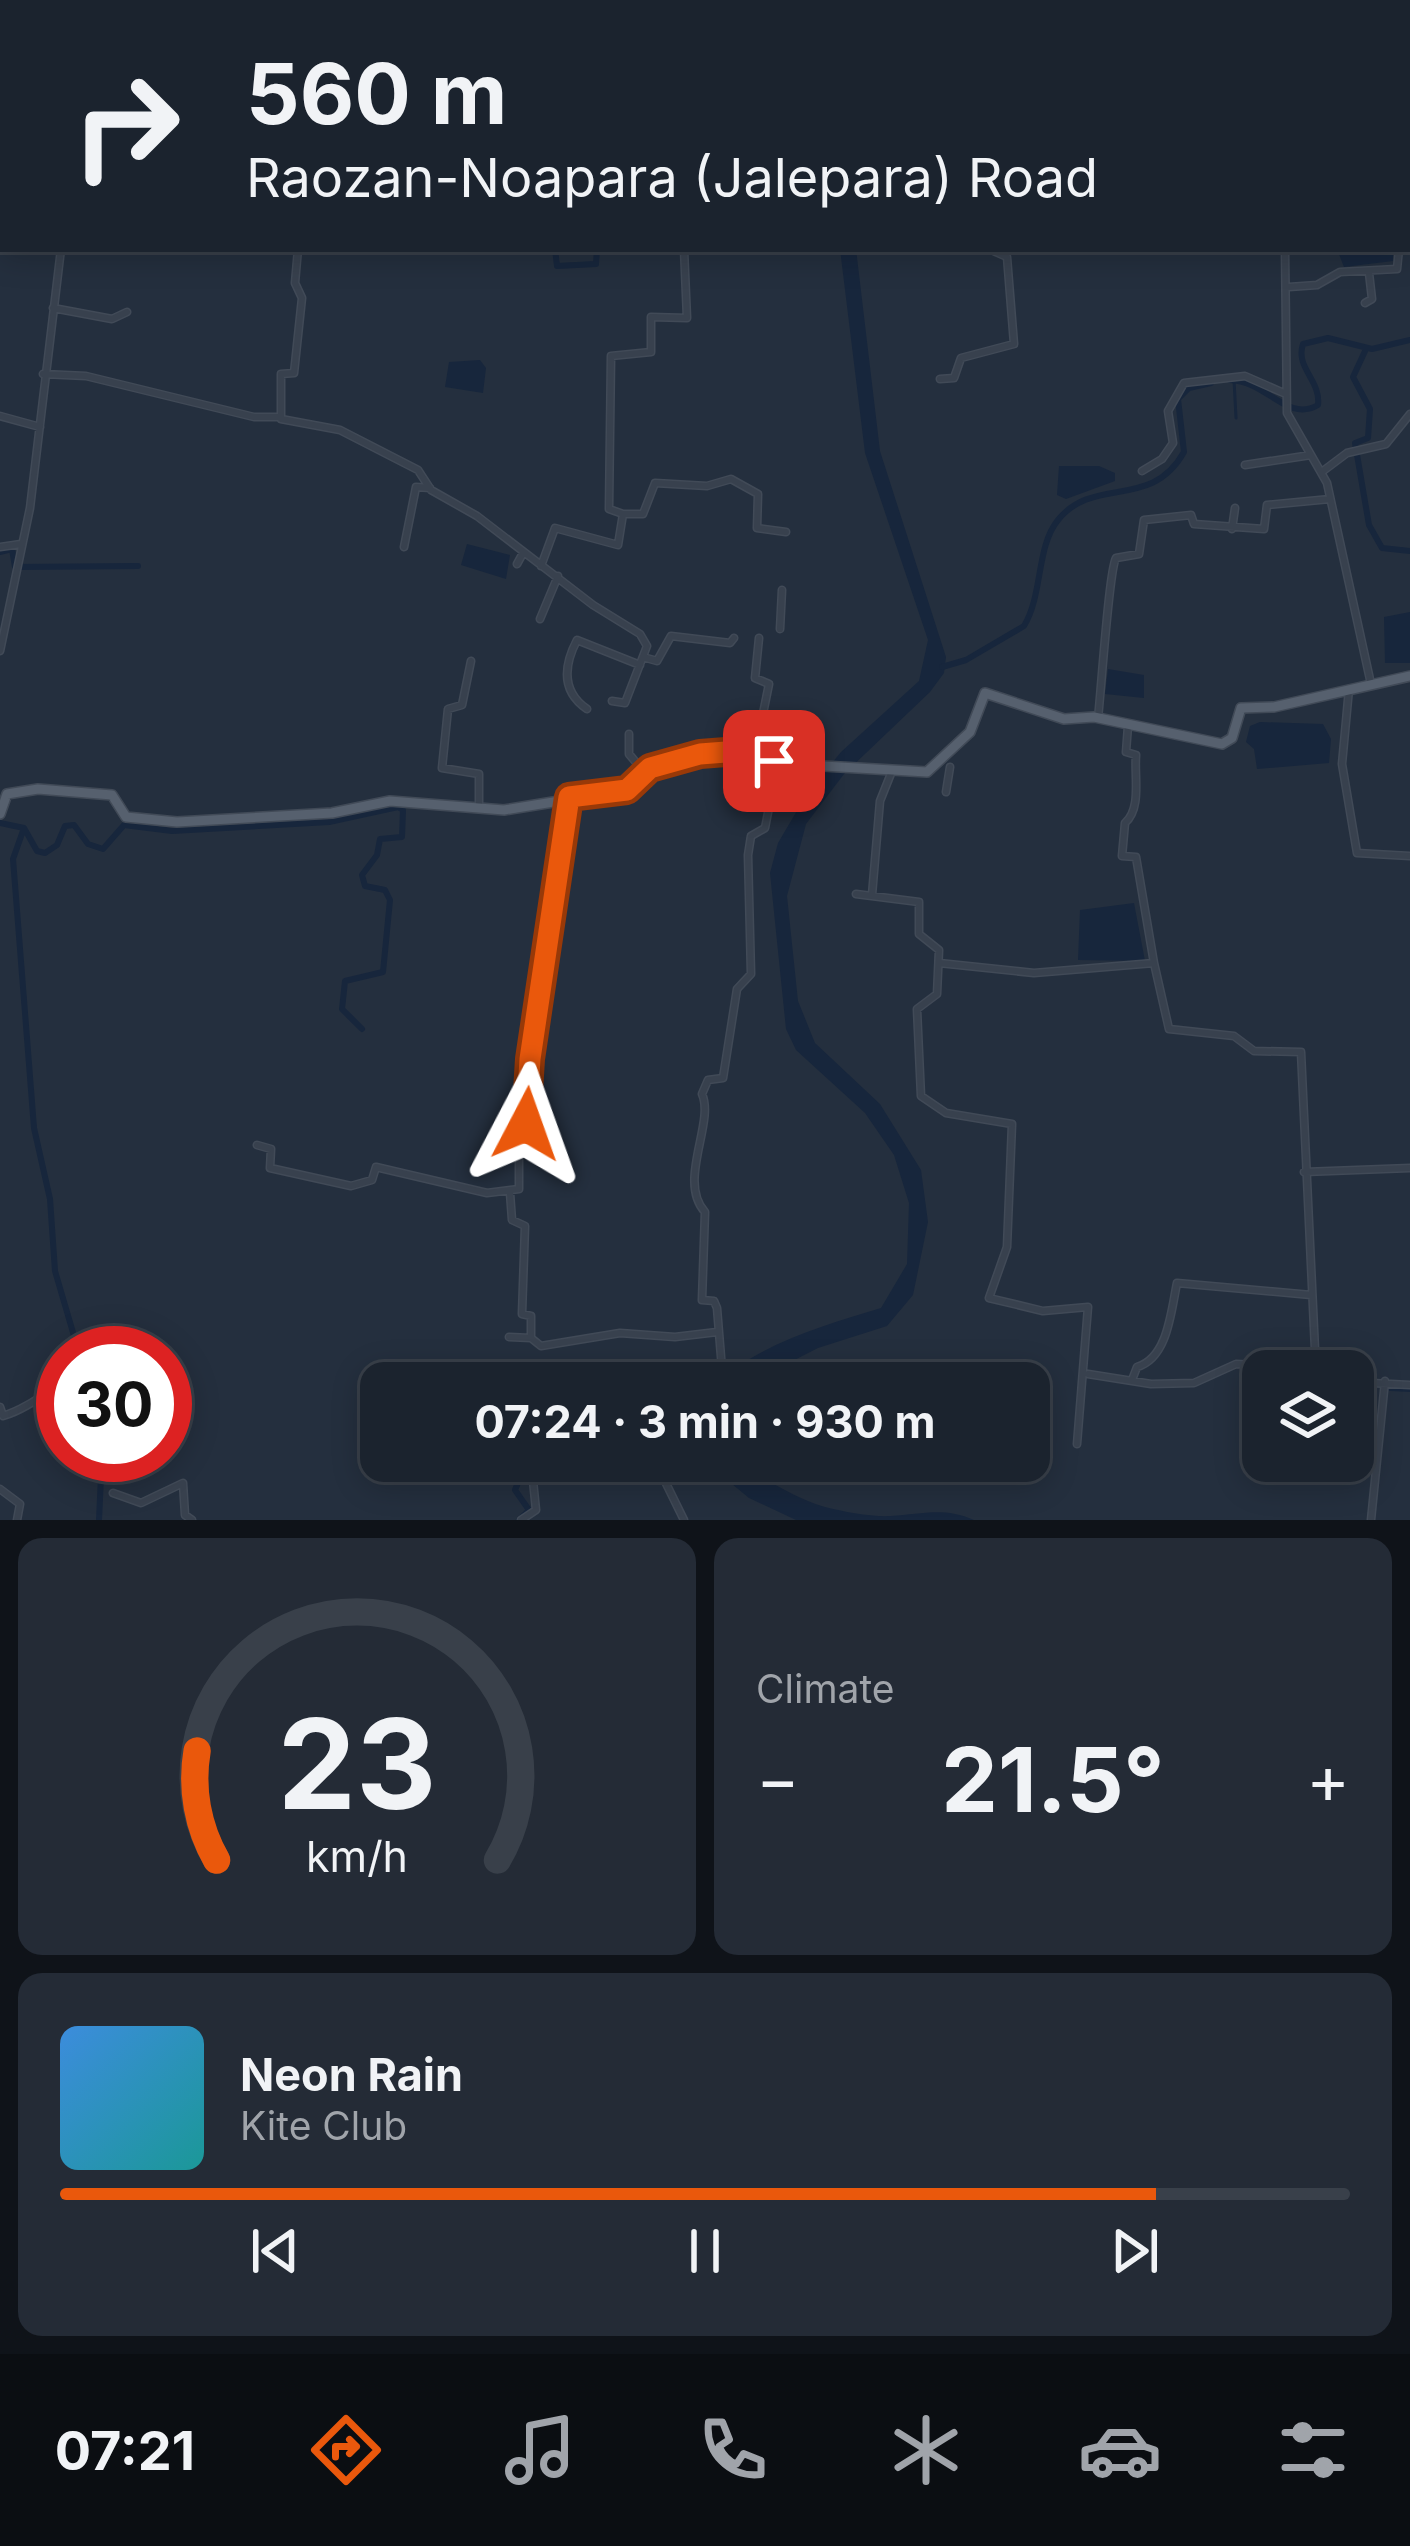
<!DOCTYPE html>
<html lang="en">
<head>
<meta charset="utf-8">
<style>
	:root { --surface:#1b232e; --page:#242b36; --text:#f1f3f6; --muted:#a0a4aa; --line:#39404a; --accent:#ea580c }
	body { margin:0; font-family:Inter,sans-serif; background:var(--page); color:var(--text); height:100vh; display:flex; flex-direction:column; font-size:45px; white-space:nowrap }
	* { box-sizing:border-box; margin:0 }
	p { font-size:39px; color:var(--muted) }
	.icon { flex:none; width:66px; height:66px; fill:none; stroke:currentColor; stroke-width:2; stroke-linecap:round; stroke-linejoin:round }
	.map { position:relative; height:1520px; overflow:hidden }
	.details { display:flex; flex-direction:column; gap:18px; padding:18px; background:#0f1319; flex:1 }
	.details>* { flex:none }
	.hud { position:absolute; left:0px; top:0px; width:1410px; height:252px; box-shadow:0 6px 30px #0003,0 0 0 3px var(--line); background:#1b232e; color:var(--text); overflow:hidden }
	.buttons { position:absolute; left:1242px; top:1350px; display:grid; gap:24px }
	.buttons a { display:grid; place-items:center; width:132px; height:132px; border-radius:24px; background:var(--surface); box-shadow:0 6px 30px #0003,0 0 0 3px var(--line); font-size:60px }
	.speed { position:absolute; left:36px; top:1326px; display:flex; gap:24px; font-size:60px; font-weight:700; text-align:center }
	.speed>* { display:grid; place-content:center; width:156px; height:156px; border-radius:50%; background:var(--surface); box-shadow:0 6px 30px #0003,0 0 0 3px var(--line); line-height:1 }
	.speed .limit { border:18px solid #d22; background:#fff; color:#111 }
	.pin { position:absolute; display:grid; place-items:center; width:102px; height:102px; color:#fff; margin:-51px; border-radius:24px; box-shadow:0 6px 18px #0006 }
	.me { position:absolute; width:132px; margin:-66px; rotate:4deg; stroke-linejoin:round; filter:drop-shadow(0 0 9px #0008) }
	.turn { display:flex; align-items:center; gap:42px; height:252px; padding:0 48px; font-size:54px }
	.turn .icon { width:156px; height:156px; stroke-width:2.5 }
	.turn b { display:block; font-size:84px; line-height:102px }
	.big { font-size:90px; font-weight:700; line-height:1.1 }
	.details .card { flex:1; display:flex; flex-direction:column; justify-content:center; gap:18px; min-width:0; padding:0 42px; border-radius:24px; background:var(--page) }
	.details .dial { align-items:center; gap:0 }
	.dial svg { height:312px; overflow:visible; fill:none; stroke:var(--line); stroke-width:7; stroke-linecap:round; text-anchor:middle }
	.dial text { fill:var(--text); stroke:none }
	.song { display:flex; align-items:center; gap:36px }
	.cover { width:144px; height:144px; border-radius:18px; background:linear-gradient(135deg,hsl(210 70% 55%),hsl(180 70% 35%)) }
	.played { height:12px; border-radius:6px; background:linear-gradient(90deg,var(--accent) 85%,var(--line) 85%) }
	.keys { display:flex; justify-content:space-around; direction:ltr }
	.heat { display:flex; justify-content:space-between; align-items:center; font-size:66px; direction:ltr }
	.details .tiles { flex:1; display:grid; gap:18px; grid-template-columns:1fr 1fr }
	.card:last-child { grid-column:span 2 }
	.trip { position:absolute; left:360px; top:1362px; width:690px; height:120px; border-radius:24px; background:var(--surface); box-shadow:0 6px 30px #0003,0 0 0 3px var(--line); font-weight:700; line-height:120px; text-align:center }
	.tabs { display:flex; height:192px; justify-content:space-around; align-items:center; background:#0b0e12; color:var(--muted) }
	.tabs .icon { width:84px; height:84px }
	.tabs .active { color:var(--accent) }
	.tabs b { font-size:54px; color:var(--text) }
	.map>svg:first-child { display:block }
</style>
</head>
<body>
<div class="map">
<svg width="1410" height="1520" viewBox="0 0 1410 1520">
	<rect width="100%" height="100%" fill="#242f3e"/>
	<path fill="#17263c" d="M840,249H856L880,451L946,657L944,673L930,692L844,774L806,824L787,896L798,1001L815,1043L880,1104L921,1170L928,1222L913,1295L887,1326L818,1348L749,1383H718C758,1344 828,1324 881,1308L907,1264L909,1203L894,1155L865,1113L796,1050L786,1029L770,873L778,843L808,792L841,752L919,681L928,640L865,453Z
		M1337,249H1393V261L1344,267Z
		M480,360L486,368L483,393L445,387L449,362Z
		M1059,466H1099L1115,473V481L1066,499L1057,495Z
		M467,544L510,555L506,579L461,565Z
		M1410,612V663H1385L1384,617Z
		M1108,669L1144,675V698L1105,694Z
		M1260,722L1323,724L1331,739L1329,763L1257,769L1254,749L1246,742L1250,726Z
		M1134,903L1145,961L1078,960L1080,910Z
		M704,1461C750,1461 780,1494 825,1507C845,1512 871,1517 891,1516C922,1514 945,1507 974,1520H796L749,1498Z"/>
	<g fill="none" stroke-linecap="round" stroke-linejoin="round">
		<path stroke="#17263c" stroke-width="3" d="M1234,380L1236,418"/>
		<path stroke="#17263c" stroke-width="6" d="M157,0L158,3
			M555,249L557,266L596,264L597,249
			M1366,349L1353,377L1370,409L1368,438L1355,443L1369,525L1382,548L1410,551
			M1230,380C1267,381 1287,423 1318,405C1321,380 1295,368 1303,344L1328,338L1372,349L1410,340
			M0,552L12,549L15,567L138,566
			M942,667L966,660L1024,626C1043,595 1036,547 1058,520C1094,475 1151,511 1184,452L1178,399L1189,388L1211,383
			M0,823L24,828L37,851L45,853L57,845L65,826L74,825L88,844L103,849L124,825L172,831L329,822L398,807L403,810L402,837L380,839L377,855L362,875L365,886L385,890L390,900L383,972L345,981L342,1009L362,1029
			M24,828L13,859L34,1128L50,1199L55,1271L79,1353
			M1391,1388L1410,1389
			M519,1461L522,1473L515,1490L529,1510L519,1520
			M99,1520L102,1455"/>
		<defs>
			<path id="minor" d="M602,0V3
				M642,0V3
				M1145,0V3
				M1216,0V3
				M407,3V0
				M446,3V0
				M946,3V0
				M0,30H3
				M1407,36H1410
				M1407,51H1410
				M0,195H3
				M1407,245H1410
				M298,249L295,283L302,298L294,373L281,374V419L340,430L418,470L431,490L477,516L593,605L640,634L647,646L625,703L612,701
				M1285,249L1287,413L1327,483L1371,684
				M1289,287L1317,285L1340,272L1397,269L1399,249
				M1365,303L1372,299L1369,273
				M53,308L112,319L127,312
				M43,374L86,376L254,417H279
				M940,379L954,378L961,358L1014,344L1007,257L989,249
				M0,416L40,427
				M1245,465L1311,455
				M1142,471L1162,459L1173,443L1168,411L1184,383L1245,376L1286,394
				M1323,471L1347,453L1386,444L1410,414
				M623,514L609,509L611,356L651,352V317L687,318L684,249
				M1232,529L1235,508
				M0,547L21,544
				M404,547L416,487L430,488
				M517,564L523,553
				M541,566L555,528L618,545L623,514H643L655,483L707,486L731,479L758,494L757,528L786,532
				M540,619L558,576
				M780,629L782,590
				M0,651L30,508L61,249
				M643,657L657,661L671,636L730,643L734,638
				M471,661L462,705L448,709L442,768L479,774V809
				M1349,689L1342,764L1357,853L1410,856
				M587,709C561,691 564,665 577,640L640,665
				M1098,718C1101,693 1109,570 1116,558L1139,554L1144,520L1191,515L1194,524L1264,529L1267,505L1330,499
				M629,734V754L644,772
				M754,758L769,684L755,678L759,638
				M946,792L950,767
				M856,894L919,902V934L939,950L937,994L917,1009L921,1096L946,1113L1012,1124L1007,1247L989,1298L1043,1311L1088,1307L1077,1444
				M872,895L880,801L892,771
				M939,963L1034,973L1154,963L1136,857L1122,856L1125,823C1142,808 1134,776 1136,755L1126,752L1128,726
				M1154,963L1169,1029L1234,1036L1254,1051L1301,1052L1316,1371
				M257,1145L271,1149L270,1168L351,1186L372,1180L376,1167L487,1193L519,1189V1143L529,1117L530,1059L569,800
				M1304,1172L1410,1168
				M510,1193L512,1220L525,1226L522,1314L531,1316V1338L541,1346L620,1333L675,1337L717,1332
				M509,1337L531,1338
				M1088,1374L1151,1384L1194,1383L1236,1364L1314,1368
				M1132,1380L1137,1367C1168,1358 1171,1311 1177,1283L1311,1295
				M1353,1382L1410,1385
				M712,1383L722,1369L717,1308L714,1301L702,1300L705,1212C677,1181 715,1123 702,1094L708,1080L723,1078L737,989L751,974L748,855L751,836L765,828L778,762
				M0,1407L3,1416C26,1409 44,1394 63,1382
				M655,1461L684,1520
				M0,1489L20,1504L17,1520
				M113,1493L141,1503L183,1483L185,1515L192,1520
				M521,1520L536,1510L531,1461
				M1371,1520L1385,1381"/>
			<path id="major" d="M0,814L7,794L38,789L112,795L126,817L177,822L332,813L390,801L504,810L627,790L649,768L714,751L806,765L927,772L970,732L985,693L1064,719L1094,717L1222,744L1232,738L1241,708L1274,707L1410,676"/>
		</defs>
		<use href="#minor" stroke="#414a57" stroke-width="9"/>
		<use href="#major" stroke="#414a57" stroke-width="12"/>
		<use href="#minor" stroke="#38414e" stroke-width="6"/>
		<use href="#major" stroke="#56606e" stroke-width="9"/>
	</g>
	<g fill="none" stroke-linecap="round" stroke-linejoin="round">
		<defs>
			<path id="route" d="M526,1124L530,1059L569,797L627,790L650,768L700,754L726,752L774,761"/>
		</defs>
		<use href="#route" stroke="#983908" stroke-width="30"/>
		<use href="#route" stroke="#ea580c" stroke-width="21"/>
	</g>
</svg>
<div class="buttons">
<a><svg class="icon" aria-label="layers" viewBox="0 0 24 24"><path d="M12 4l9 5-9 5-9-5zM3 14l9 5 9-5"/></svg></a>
</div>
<div class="speed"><div class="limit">30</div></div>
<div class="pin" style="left:774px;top:761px;background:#d93025"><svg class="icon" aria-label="arrive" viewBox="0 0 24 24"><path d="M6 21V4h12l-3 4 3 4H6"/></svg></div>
<svg class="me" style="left:526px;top:1124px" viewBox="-20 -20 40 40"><path d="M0-17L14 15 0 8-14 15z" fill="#ea580c" stroke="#fff" stroke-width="4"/></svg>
<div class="trip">07:24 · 3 min · 930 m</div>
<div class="hud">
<div class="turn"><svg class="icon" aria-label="right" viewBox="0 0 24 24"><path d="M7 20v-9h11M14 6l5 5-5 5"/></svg><div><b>560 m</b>Raozan-Noapara (Jalepara) Road</div></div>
</div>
</div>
<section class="details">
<div class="tiles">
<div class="card dial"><svg viewBox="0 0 100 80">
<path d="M14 69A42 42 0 1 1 86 69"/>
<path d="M14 69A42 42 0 0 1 9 41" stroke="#ea580c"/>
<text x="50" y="56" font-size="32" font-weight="700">23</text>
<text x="50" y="72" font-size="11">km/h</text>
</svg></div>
<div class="card"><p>Climate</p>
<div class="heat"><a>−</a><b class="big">21.5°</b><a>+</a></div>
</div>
<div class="card">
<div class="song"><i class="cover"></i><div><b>Neon Rain</b><p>Kite Club</p></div></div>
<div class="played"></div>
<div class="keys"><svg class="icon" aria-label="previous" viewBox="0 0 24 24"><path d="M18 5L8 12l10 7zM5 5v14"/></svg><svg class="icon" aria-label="pause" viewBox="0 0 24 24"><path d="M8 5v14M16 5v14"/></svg><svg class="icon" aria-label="next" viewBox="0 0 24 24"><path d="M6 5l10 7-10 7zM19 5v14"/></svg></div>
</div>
</div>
</section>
<nav class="tabs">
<b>07:21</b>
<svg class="icon active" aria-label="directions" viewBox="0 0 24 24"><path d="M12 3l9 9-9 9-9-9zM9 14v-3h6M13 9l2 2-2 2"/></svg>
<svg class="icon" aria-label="music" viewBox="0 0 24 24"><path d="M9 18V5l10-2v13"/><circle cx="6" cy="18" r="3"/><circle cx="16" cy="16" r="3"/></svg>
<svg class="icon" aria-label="phone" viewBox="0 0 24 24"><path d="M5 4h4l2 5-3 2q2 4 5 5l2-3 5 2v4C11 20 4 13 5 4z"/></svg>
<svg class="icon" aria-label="climate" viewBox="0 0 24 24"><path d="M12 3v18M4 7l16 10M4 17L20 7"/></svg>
<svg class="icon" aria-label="car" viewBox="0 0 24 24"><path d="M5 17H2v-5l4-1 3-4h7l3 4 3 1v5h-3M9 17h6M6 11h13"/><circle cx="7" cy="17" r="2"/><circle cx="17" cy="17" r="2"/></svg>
<svg class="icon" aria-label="filters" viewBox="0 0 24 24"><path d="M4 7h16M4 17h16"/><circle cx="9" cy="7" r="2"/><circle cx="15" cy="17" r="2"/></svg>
</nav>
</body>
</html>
